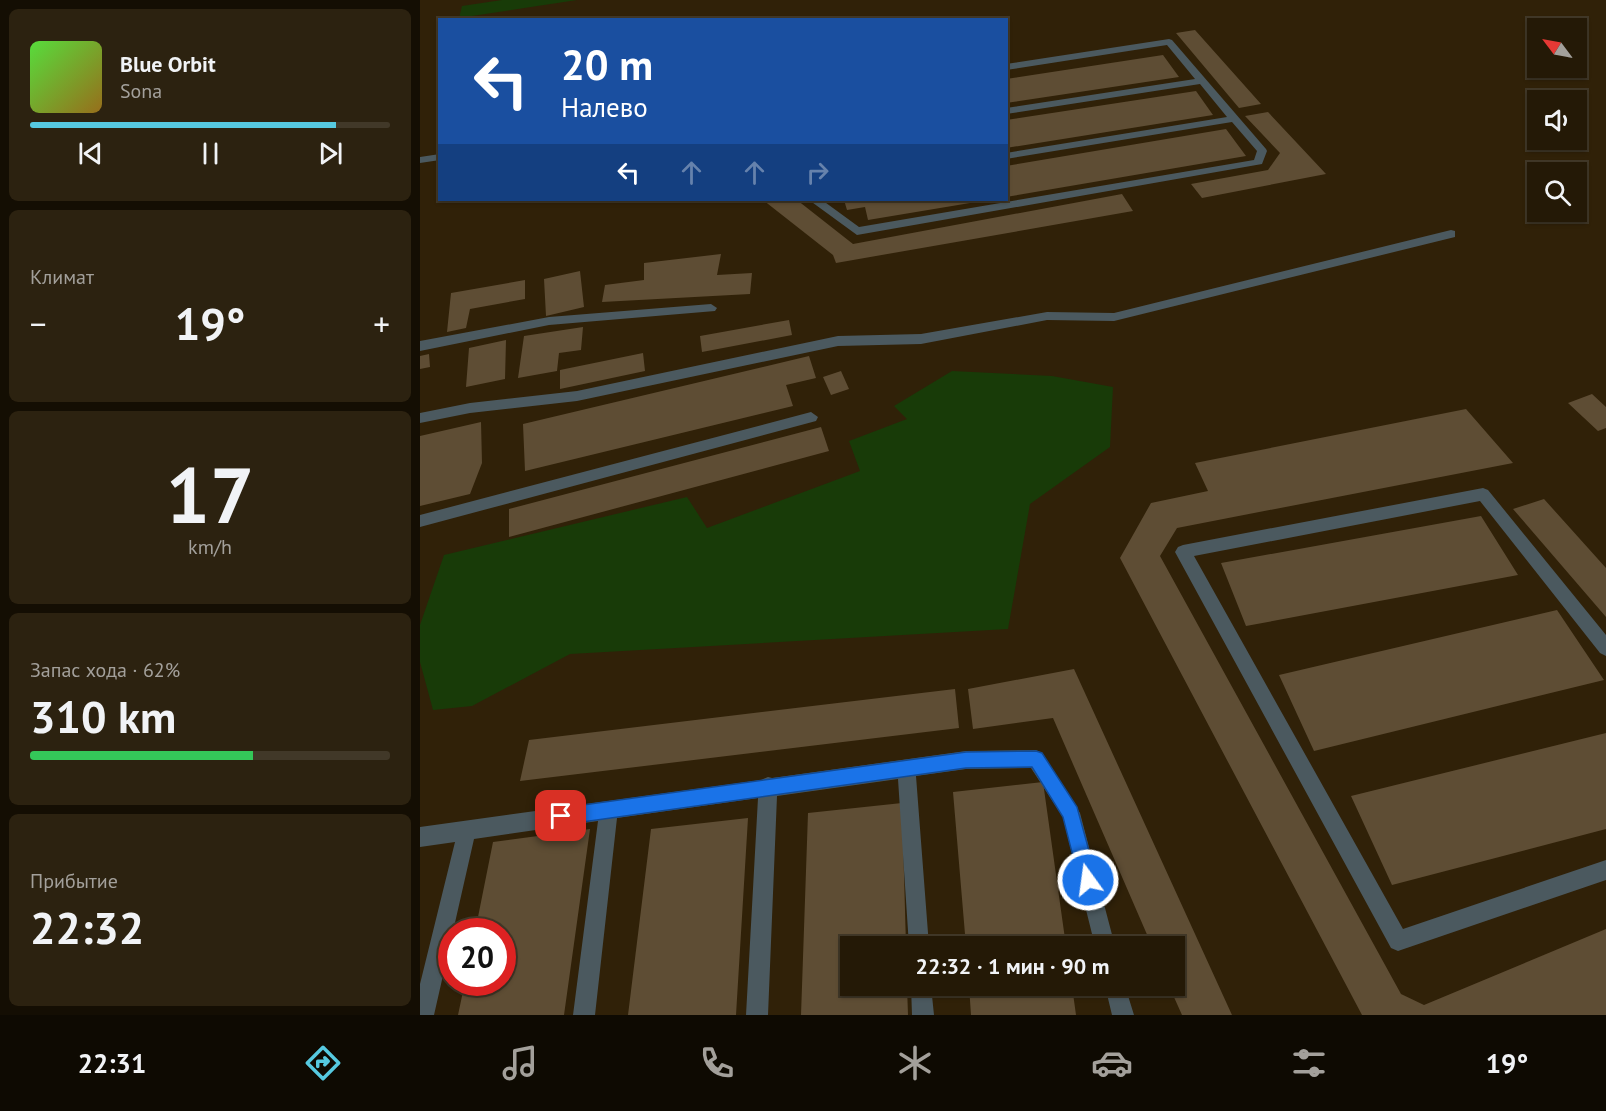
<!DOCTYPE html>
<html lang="ru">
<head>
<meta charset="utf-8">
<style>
	:root { --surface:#241906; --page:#2c2210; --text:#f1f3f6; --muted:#a3a09b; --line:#413828; --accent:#56c9e0 }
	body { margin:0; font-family:"PT Sans",sans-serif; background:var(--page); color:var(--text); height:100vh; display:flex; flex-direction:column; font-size:22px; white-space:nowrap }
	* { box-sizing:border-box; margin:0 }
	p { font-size:20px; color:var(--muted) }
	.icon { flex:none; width:33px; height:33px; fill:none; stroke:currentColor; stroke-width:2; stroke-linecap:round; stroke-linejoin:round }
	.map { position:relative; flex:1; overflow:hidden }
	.panel { display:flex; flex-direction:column; gap:9px; padding:9px; background:#140e03; width:420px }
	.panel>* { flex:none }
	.guide { position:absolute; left:18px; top:18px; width:570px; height:183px; border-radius:0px; box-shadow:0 2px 4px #0004,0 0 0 2px var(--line); background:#1a4fa0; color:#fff; overflow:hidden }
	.needle { width:39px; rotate:302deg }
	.buttons { position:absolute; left:1107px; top:18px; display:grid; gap:12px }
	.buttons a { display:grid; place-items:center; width:60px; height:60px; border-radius:0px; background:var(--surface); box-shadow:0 2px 4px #0004,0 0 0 2px var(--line); font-size:30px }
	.speed { position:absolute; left:18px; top:918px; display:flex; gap:12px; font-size:30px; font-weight:700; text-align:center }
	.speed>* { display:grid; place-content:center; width:78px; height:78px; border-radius:50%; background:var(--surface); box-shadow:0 2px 4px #0004,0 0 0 2px var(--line); line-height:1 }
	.speed .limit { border:9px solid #d22; background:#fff; color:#111 }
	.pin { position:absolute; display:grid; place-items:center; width:51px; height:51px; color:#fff; margin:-26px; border-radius:12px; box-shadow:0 3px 9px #0006 }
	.me { position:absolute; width:66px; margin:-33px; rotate:346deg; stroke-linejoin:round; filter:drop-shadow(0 0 4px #0008) }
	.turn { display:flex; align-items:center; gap:21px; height:126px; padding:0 24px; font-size:27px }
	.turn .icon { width:78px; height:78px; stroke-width:2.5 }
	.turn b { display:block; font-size:42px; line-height:51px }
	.lanes { display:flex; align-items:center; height:57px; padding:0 24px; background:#0003; justify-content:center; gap:30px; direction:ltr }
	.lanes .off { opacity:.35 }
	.big { font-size:45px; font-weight:700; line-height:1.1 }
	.panel .widget { flex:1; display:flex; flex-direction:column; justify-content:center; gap:9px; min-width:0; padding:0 21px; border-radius:9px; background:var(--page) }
	.panel .dial { align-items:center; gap:0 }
	.dial b { font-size:78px; line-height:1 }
	.song { display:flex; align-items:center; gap:18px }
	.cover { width:72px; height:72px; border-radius:9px; background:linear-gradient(135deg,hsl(110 70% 55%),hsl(40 70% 35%)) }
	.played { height:6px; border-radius:3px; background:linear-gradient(90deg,var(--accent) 85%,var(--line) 85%) }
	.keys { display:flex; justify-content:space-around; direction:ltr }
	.heat { display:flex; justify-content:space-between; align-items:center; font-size:33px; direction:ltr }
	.charge { height:9px; border-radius:4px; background:linear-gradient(90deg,#34c759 62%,var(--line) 0) }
	.trip { position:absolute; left:420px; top:936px; width:345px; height:60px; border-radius:0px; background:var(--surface); box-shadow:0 2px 4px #0004,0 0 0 2px var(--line); font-weight:700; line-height:60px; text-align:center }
	.menu { display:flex; height:96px; justify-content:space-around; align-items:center; background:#0e0a02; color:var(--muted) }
	.menu .icon { width:42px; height:42px }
	.menu .current { color:var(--accent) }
	.menu b { font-size:27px; color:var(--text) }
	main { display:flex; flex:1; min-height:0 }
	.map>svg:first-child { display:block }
</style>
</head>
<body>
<main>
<section class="panel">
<div class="widget">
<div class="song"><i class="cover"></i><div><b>Blue Orbit</b><p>Sona</p></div></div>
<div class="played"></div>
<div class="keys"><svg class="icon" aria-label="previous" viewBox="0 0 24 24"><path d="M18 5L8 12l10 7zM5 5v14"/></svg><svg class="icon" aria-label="pause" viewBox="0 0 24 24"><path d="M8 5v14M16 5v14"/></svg><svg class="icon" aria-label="next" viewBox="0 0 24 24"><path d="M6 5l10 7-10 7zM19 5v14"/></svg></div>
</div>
<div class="widget"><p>Климат</p>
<div class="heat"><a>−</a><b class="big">19°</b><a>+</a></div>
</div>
<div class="widget dial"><b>17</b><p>km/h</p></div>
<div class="widget"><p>Запас хода · 62%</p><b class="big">310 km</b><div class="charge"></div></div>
<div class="widget"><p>Прибытие</p><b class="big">22:32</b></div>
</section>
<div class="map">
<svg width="1186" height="1015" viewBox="0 0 1186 1015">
	<rect width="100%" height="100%" fill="#302108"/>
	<path fill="#183b08" d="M82,0H157L39,18L42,6Z
		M532,371L632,376L693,387L690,447L610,504L588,629L150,654L52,706L13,710L0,662V625L24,555L267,497L287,528L440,471L429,441L487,419L474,406Z"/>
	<path fill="#5e4d34" d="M775,30L841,104L819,108L756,33Z
		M743,55L759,77L586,103V79Z
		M776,91L793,115L586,148V120Z
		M848,112L906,174L782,198L771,184L848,170L860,153L825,116Z
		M806,129L826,156L586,197V166Z
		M702,194L713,211L416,263L413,255L343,200H377L433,244Z
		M424,200H562V201L448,220L445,207L427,210Z
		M301,254L297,275L332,273L330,294L182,302L185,285L224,280V263Z
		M160,271L164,307L126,316L124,279Z
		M105,280V299L50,309L46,328L27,332L31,293Z
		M369,320L372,335L282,352L280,336Z
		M163,327L161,350L139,353L137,371L98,378L104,336Z
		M86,340L85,379L46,387L49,348Z
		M223,353L225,371L140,389V370Z
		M9,354L10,367L0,369V356Z
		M389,356L396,378L366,385L373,406L105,471L103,424Z
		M421,371L429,389L411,395L403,377Z
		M1172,394L1186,407V428L1178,431L1148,403Z
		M1046,409L1093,463L757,528L740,556L981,994L1004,1005L1186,929V1015H942L700,558L731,503L788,491L775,463Z
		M61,422L62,463L50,494L0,506V436Z
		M401,427L409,451L89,537V509Z
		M1124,499L1186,568V617L1093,509Z
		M1061,516L1098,575L826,626L801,563Z
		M1137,610L1184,680L894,751L859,675Z
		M654,669L812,1015H762L749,986H754V946H732L633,718L553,729L548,689Z
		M535,689L539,728L100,781L109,740Z
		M1186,733V829L972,885L931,796Z
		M623,782L646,946H546L533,792Z
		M482,803L486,946H430V986H487L488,1015H381L388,813Z
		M328,818L316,1015H208L231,829Z
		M170,829L144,1015H38L45,982H82V932H55L73,842Z
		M549,986H652L656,1015H551Z"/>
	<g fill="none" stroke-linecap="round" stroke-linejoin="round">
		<path fill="#4b595f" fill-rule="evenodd" d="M749,39L752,40L846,149L847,151L842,164L437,235L389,200H402L439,227L834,160L837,151L812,122L586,159V153L807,117L780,84L586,114V108L775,79L747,45L586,70V64Z
			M20,154V160L0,163V157Z
			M1031,230L1035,231V237L694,321L627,320L501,344L418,346L157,401L50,413L0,423V413L50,403L157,391L418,336L501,334L627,312L694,313Z
			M291,304L297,308L295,311L129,325L0,351V341L129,317Z
			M391,412L398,417L396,421L0,527V515Z
			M1063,488L1068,490L1186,635V656L1180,653L1060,501L774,556L983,929L1186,860V880L978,951L971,948L755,552L758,547L763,545Z
			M616,750L622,753L660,813L695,946H675L643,817L611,768L546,769L496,776L509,946H489L478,779L357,796L348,1015H326L338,798L197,818L175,1015H153L178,821L54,839L14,1015H0V984L35,842L0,847V827L341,780L348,777L352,778L546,751Z
			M491,986H511L514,1015H492Z
			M685,986H705L714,1015H692Z"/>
	</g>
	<path fill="#1a73e8" stroke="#114b97" stroke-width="1.5" d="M616,751L622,753L657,807L677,880L674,886L668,889L662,886L659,880L643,817L612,767L546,768L141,825L135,822L133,816L135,810L141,808L546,752Z"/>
</svg>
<div class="buttons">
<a><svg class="needle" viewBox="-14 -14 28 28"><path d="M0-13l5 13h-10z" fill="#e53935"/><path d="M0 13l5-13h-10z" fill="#a3a09b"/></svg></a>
<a><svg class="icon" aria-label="sound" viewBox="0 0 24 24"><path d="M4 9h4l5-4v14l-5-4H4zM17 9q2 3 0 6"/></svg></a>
<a><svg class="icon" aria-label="search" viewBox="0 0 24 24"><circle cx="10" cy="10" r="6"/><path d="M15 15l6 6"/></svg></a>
</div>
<div class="speed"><div class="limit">20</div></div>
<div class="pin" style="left:141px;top:816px;background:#d93025"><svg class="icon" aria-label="arrive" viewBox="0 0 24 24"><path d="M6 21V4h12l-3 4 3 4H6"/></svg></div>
<svg class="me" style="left:668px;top:880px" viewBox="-20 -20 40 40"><circle r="17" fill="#1a73e8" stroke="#fff" stroke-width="3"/><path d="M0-11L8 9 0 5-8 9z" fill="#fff"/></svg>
<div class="trip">22:32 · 1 мин · 90 m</div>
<div class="guide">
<div class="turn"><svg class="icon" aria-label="left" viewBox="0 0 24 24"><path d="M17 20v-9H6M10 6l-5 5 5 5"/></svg><div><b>20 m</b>Налево</div></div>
<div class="lanes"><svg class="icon" aria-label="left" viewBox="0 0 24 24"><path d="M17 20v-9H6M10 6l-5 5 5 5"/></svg><svg class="icon off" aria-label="ahead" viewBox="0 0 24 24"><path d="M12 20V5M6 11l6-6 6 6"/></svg><svg class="icon off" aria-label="ahead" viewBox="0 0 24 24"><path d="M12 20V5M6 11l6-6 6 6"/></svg><svg class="icon off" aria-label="right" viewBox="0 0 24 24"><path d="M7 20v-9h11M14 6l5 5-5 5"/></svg></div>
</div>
</div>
</main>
<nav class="menu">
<b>22:31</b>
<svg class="icon current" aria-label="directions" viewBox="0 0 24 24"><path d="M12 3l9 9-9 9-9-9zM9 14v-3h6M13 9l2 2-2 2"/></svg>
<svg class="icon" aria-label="music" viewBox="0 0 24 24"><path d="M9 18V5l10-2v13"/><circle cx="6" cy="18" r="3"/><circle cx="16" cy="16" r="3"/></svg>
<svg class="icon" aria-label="phone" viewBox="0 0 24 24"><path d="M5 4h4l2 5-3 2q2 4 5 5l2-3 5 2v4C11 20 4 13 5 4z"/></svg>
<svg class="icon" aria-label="climate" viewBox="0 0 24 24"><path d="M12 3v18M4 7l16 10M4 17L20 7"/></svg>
<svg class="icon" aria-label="car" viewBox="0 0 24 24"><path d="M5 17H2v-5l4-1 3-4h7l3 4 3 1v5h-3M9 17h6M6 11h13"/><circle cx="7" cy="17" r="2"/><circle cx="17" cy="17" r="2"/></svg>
<svg class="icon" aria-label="filters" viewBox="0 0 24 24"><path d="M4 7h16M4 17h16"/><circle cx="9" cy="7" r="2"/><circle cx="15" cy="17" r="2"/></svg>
<b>19°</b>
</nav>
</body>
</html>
